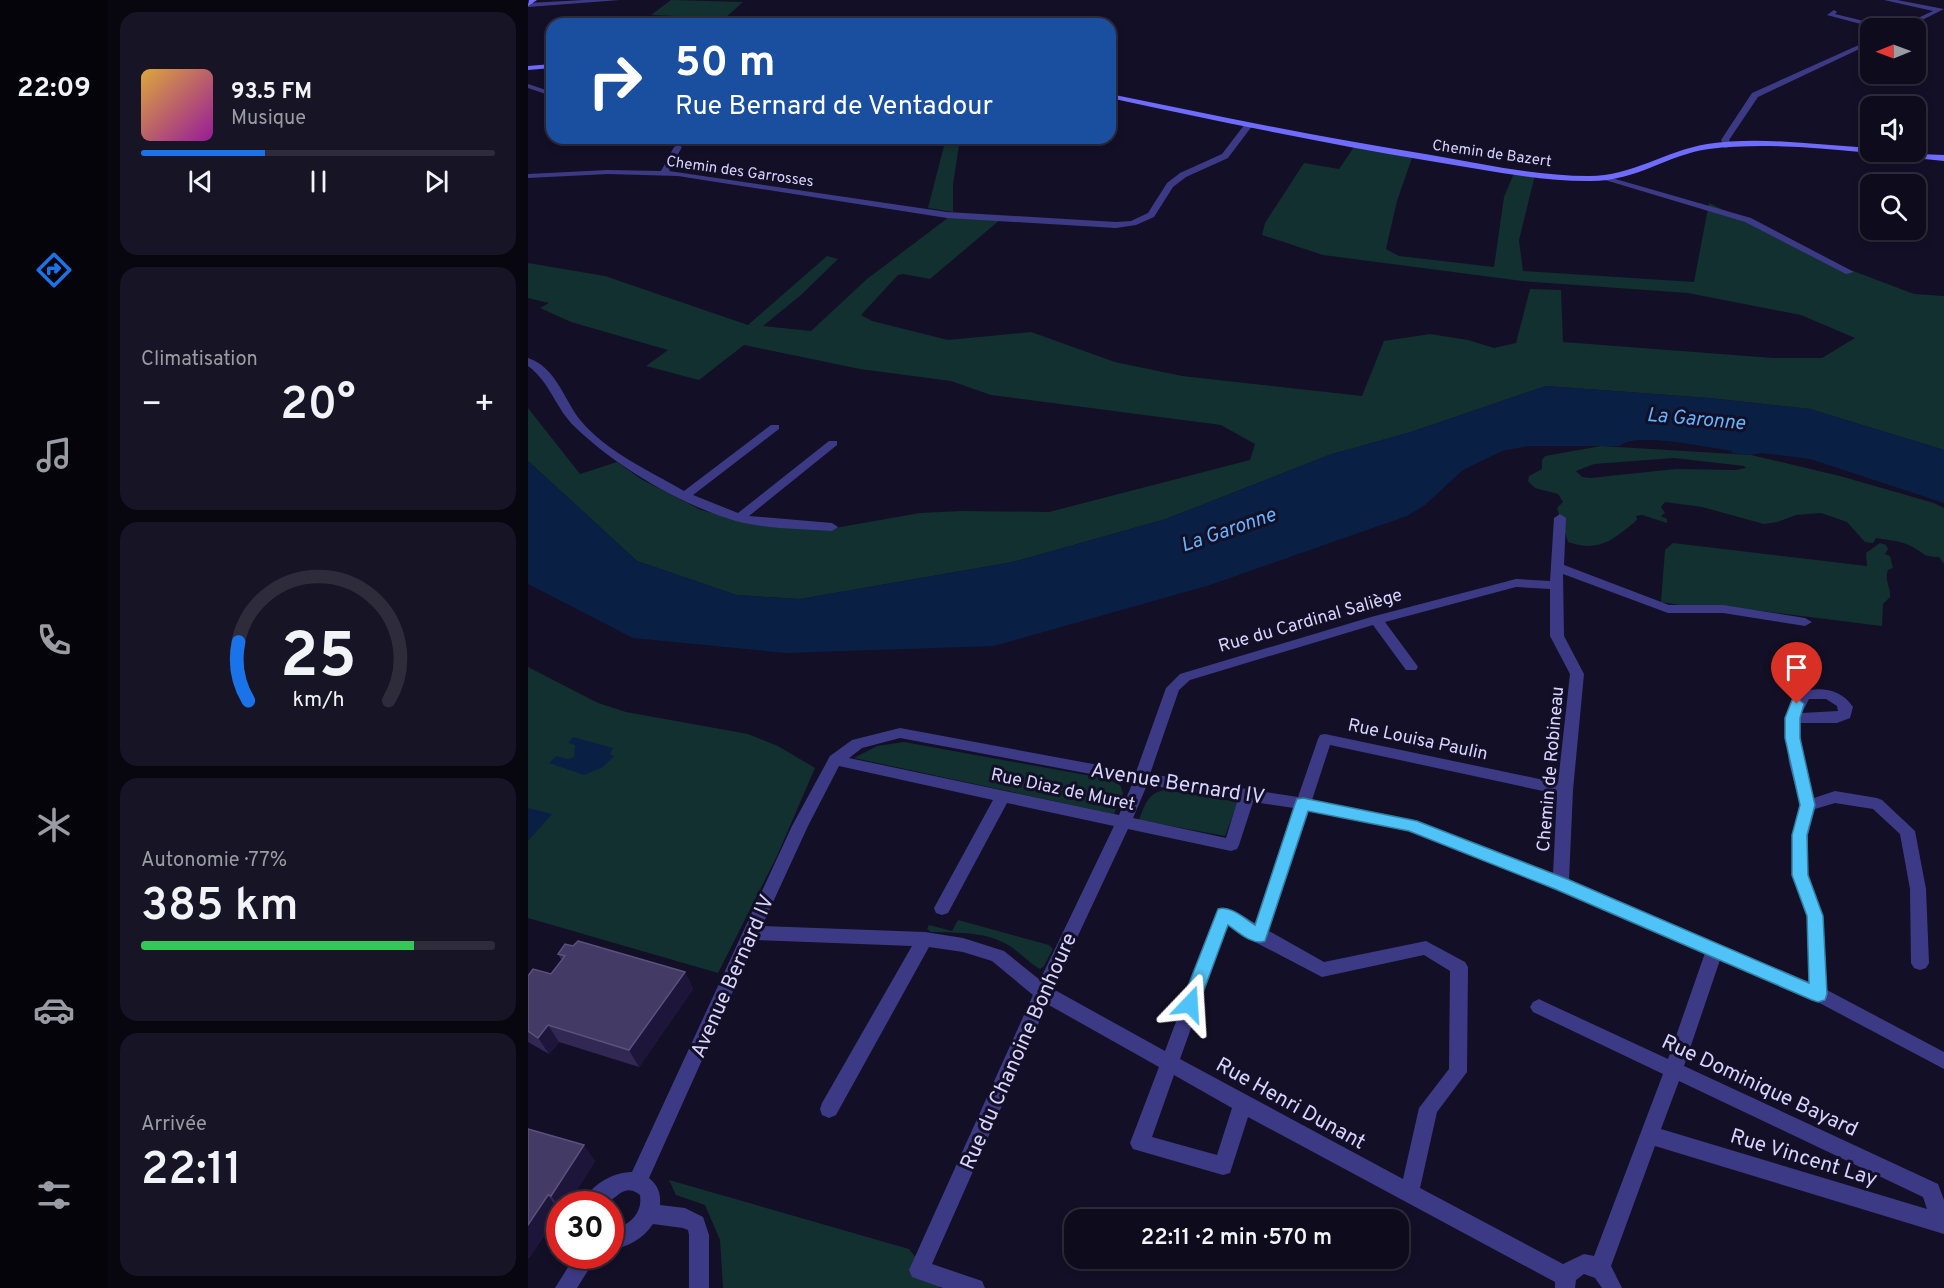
<!DOCTYPE html>
<html lang="fr">
<head>
<meta charset="utf-8">
<style>
	:root { --surface:#0e0b1c; --page:#171425; --text:#f1f3f6; --muted:#9b9ba3; --line:#2e2b3b; --accent:#1a73e8 }
	body { margin:0; font-family:Overpass,sans-serif; background:var(--page); color:var(--text); height:100vh; display:flex; flex-direction:column; font-size:22px; white-space:nowrap }
	* { box-sizing:border-box; margin:0 }
	p { font-size:20px; color:var(--muted) }
	.icon { flex:none; width:33px; height:33px; fill:none; stroke:currentColor; stroke-width:2; stroke-linecap:round; stroke-linejoin:round }
	.map { position:relative; flex:1; overflow:hidden }
	.sheet { display:flex; flex-direction:column; gap:12px; padding:12px; background:#08060f; width:420px }
	.sheet>* { flex:none }
	.banner { position:absolute; left:18px; top:18px; width:570px; height:126px; border-radius:18px; box-shadow:0 3px 9px #0003,0 0 0 2px var(--line); background:#1a4fa0; color:#fff; overflow:hidden }
	.needle { width:39px; rotate:269deg }
	.fabs { position:absolute; left:1332px; top:18px; display:grid; gap:12px }
	.fabs a { display:grid; place-items:center; width:66px; height:66px; border-radius:12px; background:var(--surface); box-shadow:0 3px 9px #0003,0 0 0 2px var(--line); font-size:30px }
	.speed { position:absolute; left:18px; top:1191px; display:flex; gap:12px; font-size:30px; font-weight:700; text-align:center }
	.speed>* { display:grid; place-content:center; width:78px; height:78px; border-radius:50%; background:var(--surface); box-shadow:0 3px 9px #0003,0 0 0 2px var(--line); line-height:1 }
	.speed .limit { border:9px solid #d22; background:#fff; color:#111 }
	.pin { position:absolute; display:grid; place-items:center; width:51px; height:51px; color:#fff; margin:-62px -26px; border-radius:50% 50% 50% 0; rotate:-45deg; box-shadow:0 0 6px #0007 }
	.pin .icon { rotate:45deg }
	.me { position:absolute; width:66px; margin:-33px; rotate:20deg; stroke-linejoin:round; filter:drop-shadow(0 0 4px #0008) }
	.turn { display:flex; align-items:center; gap:21px; height:126px; padding:0 30px; font-size:27px }
	.turn .icon { width:78px; height:78px; stroke-width:2.5 }
	.turn b { display:block; font-size:42px; line-height:51px }
	.big { font-size:45px; font-weight:600; line-height:1.1 }
	.sheet .tile { flex:1; display:flex; flex-direction:column; justify-content:center; gap:9px; min-width:0; padding:0 21px; border-radius:18px; background:var(--page) }
	.sheet .dial { align-items:center; gap:0 }
	.dial svg { height:156px; overflow:visible; fill:none; stroke:var(--line); stroke-width:7; stroke-linecap:round; text-anchor:middle }
	.dial text { fill:var(--text); stroke:none }
	.song { display:flex; align-items:center; gap:18px }
	.cover { width:72px; height:72px; border-radius:9px; background:linear-gradient(135deg,hsl(40 70% 55%),hsl(300 70% 35%)) }
	.played { height:6px; border-radius:3px; background:linear-gradient(90deg,var(--accent) 35%,var(--line) 35%) }
	.keys { display:flex; justify-content:space-around; direction:ltr }
	.heat { display:flex; justify-content:space-between; align-items:center; font-size:33px; direction:ltr }
	.charge { height:9px; border-radius:4px; background:linear-gradient(90deg,#34c759 77%,var(--line) 0) }
	.trip { position:absolute; left:536px; top:1209px; width:345px; height:60px; border-radius:18px; background:var(--surface); box-shadow:0 3px 9px #0003,0 0 0 2px var(--line); font-weight:600; line-height:60px; text-align:center }
	main { display:flex; flex:1; min-height:0 }
	.dock { display:flex; flex-direction:column; width:108px; justify-content:space-around; align-items:center; background:#06040b; color:var(--muted) }
	.dock .icon { width:42px; height:42px }
	.dock .on { color:var(--accent) }
	.dock b { font-size:27px; color:var(--text) }
	.map>svg:first-child { display:block }
</style>
</head>
<body>
<main>
<nav class="dock">
<b>22:09</b>
<svg class="icon on" aria-label="directions" viewBox="0 0 24 24"><path d="M12 3l9 9-9 9-9-9zM9 14v-3h6M13 9l2 2-2 2"/></svg>
<svg class="icon" aria-label="music" viewBox="0 0 24 24"><path d="M9 18V5l10-2v13"/><circle cx="6" cy="18" r="3"/><circle cx="16" cy="16" r="3"/></svg>
<svg class="icon" aria-label="phone" viewBox="0 0 24 24"><path d="M5 4h4l2 5-3 2q2 4 5 5l2-3 5 2v4C11 20 4 13 5 4z"/></svg>
<svg class="icon" aria-label="climate" viewBox="0 0 24 24"><path d="M12 3v18M4 7l16 10M4 17L20 7"/></svg>
<svg class="icon" aria-label="car" viewBox="0 0 24 24"><path d="M5 17H2v-5l4-1 3-4h7l3 4 3 1v5h-3M9 17h6M6 11h13"/><circle cx="7" cy="17" r="2"/><circle cx="17" cy="17" r="2"/></svg>
<svg class="icon" aria-label="filters" viewBox="0 0 24 24"><path d="M4 7h16M4 17h16"/><circle cx="9" cy="7" r="2"/><circle cx="15" cy="17" r="2"/></svg>
</nav>
<section class="sheet">
<div class="tile">
<div class="song"><i class="cover"></i><div><b>93.5 FM</b><p>Musique</p></div></div>
<div class="played"></div>
<div class="keys"><svg class="icon" aria-label="previous" viewBox="0 0 24 24"><path d="M18 5L8 12l10 7zM5 5v14"/></svg><svg class="icon" aria-label="pause" viewBox="0 0 24 24"><path d="M8 5v14M16 5v14"/></svg><svg class="icon" aria-label="next" viewBox="0 0 24 24"><path d="M6 5l10 7-10 7zM19 5v14"/></svg></div>
</div>
<div class="tile"><p>Climatisation</p>
<div class="heat"><a>−</a><b class="big">20°</b><a>+</a></div>
</div>
<div class="tile dial"><svg viewBox="0 0 100 80">
<path d="M14 69A42 42 0 1 1 86 69"/>
<path d="M14 69A42 42 0 0 1 9 39" stroke="#1a73e8"/>
<text x="50" y="56" font-size="32" font-weight="700">25</text>
<text x="50" y="72" font-size="11">km/h</text>
</svg></div>
<div class="tile"><p>Autonomie · 77%</p><b class="big">385 km</b><div class="charge"></div></div>
<div class="tile"><p>Arrivée</p><b class="big">22:11</b></div>
</section>
<div class="map">
<svg width="1416" height="1288" viewBox="0 0 1416 1288">
	<rect width="100%" height="100%" fill="#130f26"/>
	<path fill="#12302f" fill-rule="evenodd" d="M143,0L215,2L197,18L123,15Z
		M111,18L199,21L195,24H102Z
		M418,138H432L425,185V212L400,208Z
		M826,147L884,158L869,201L858,249L871,256L966,267L976,197L986,173L1007,175L991,240L995,271L1166,282L1181,203L1320,269L1386,294L1416,296V450L1282,409L1181,398L1018,386L883,432L801,455L638,519L485,562L272,599L208,595L109,561L0,461V408L52,474L89,462L113,479L173,510L224,523L301,529L392,513L434,511L521,512L722,460L727,444L693,425L463,395L423,381L332,369L216,345L171,380L118,366L140,350L43,322L12,308L21,303L0,298V263L77,276L220,325L299,256L310,259L273,295L235,326L283,331L339,279L421,217L473,219L402,279L375,274L370,275L333,315L344,321L420,340L503,332L587,362L654,376L834,396L856,341L902,334L940,340L966,348L988,343L1002,289L1033,290L1035,342L1245,358H1294L1327,338L1273,315L1160,293L994,281L795,255L734,235L737,223L776,163L811,169Z
		M1073,446L1223,455L1312,476L1406,503L1416,508V564L1411,557C1396,557 1397,554 1385,547C1374,541 1360,540 1348,538L1345,543L1337,542L1319,522L1293,513L1268,515L1249,522L1236,524L1174,507L1137,502L1133,507L1137,513L1133,516L1139,519V523L1114,515L1108,516L1109,520C1086,539 1072,553 1040,542L1029,508L1035,502L1030,494L1007,488L1000,481L1001,476L1014,469V460L1017,456ZM1146,458L1216,466L1218,468L1208,470L1148,469L1062,478L1054,477L1048,471L1066,464Z
		M1145,543L1339,566L1338,553L1352,543L1358,545L1360,549L1357,554L1362,556L1365,568L1360,570C1356,580 1363,588 1362,597L1355,604L1354,626L1195,606L1164,607L1133,602L1137,550Z
		M0,667L70,703L98,712L220,734L250,746L287,768L249,856L190,973L0,918Z
		M376,742L580,779L592,785L595,793L586,814L326,758L349,746Z
		M636,790L710,802L697,836L611,820C617,805 619,794 636,790Z
		M430,920L521,945L525,949L516,966L512,969C501,963 492,953 482,946C458,931 429,933 403,932L399,929L401,925L424,931Z
		M141,1180L381,1249L412,1288H195L192,1240L177,1205L148,1195Z"/>
	<path fill="#0a1f44" d="M1018,386L1181,398L1282,409L1416,450V503L1282,459L1233,453L1223,455L1203,453L1204,451L1198,450C1176,447 1107,432 1092,446H1000L974,451L935,470L897,505L879,516L682,585L466,646L258,653L105,638L0,584V461L109,561L208,595L272,599L485,562L638,519L801,455L883,432Z
		M45,737L85,748L82,754L86,756L75,767L56,775L21,763L28,756L40,759L46,757L47,745L40,743Z
		M0,808L24,814L0,841Z"/>
	<g fill="none" stroke-linecap="round" stroke-linejoin="round">
		<path fill="#3d3a85" fill-rule="evenodd" d="M56,0H92L0,7V3Z
			M1356,0H1369L1416,9L1378,28L1344,27L1299,15L1306,10L1309,12L1307,14L1344,23H1379L1405,11Z
			M1342,40V44L1230,97L1201,140L1204,146L1197,148L1193,140L1224,93Z
			M0,84L24,92V96L0,88Z
			M717,124L724,126L700,158L658,177L645,187L626,217L608,225L588,228L419,218L150,176L80,174L0,178V174L80,170L133,171L146,147L150,145L154,147L141,171L419,212L588,222L603,221L620,213L639,183L652,173L694,154Z
			M1077,176L1223,218L1326,272L1318,274L1217,222L1077,180Z
			M0,358C28,367 36,400 53,421C79,452 122,471 156,491L243,425H251V429L165,495L210,513L301,441H309V445L221,516L304,523L310,527L304,531C273,529 238,529 208,521C155,506 87,466 47,427C28,409 22,382 0,366Z
			M1032,514L1038,518L1036,565L1141,605H1195L1277,618L1284,622L1277,626L1195,613H1140L1035,574L1036,636L1056,674L1045,790L1041,880L1281,982L1279,916L1264,875V835L1272,805L1261,763L1257,733L1258,718L1272,692C1292,686 1314,689 1325,707L1322,718L1309,723H1272L1273,748L1286,798L1307,791L1349,798L1354,800L1387,831L1398,889L1401,963L1398,968L1392,970L1386,968L1383,963L1382,889L1372,834L1345,809L1307,803L1287,809L1280,835V875L1295,916L1299,990L1416,1052V1069L1284,999L1192,960L1156,1066L1410,1184L1416,1200V1234L1127,1146L1083,1266L1094,1288H1074L1067,1278L1056,1274L1048,1280L1047,1288H1027V1282L720,1117L702,1173L695,1175L605,1149L602,1143L631,1067L519,1004L404,1264L454,1281L457,1288H415L384,1277L381,1270L505,995L464,961L435,952L401,947L308,1115L301,1118L294,1115L292,1109L294,1103L384,946L228,940L121,1178C130,1185 133,1194 132,1205L157,1208L175,1217L181,1235V1288H161V1235L160,1230L155,1228L125,1224C115,1239 100,1247 82,1250V1230C100,1227 115,1214 112,1195C95,1182 89,1200 76,1204C71,1206 61,1204 55,1204C61,1186 84,1172 104,1172L264,826L302,756L324,740L372,728L608,772L638,688L652,674L843,617L988,579L1022,581L1026,518ZM988,587L1022,589V636L1042,674L1030,783L797,734L792,735L790,739L770,797L622,774L651,690L662,680L845,625L878,670H888L890,667L888,664L857,622ZM1281,699H1298L1309,706L1310,711L1274,713ZM372,738L605,782L591,815L321,758L334,748ZM802,745L1029,794L1025,874L883,819L784,800ZM311,766L465,800L406,908L408,913L414,915L420,913L479,803L586,826L512,980L476,951L435,938L397,932L234,926L280,826ZM619,785L710,799L698,838L605,818ZM725,802L766,808L727,923C716,917 702,905 690,909L637,1051L525,989L600,829L703,851L709,849L711,845ZM781,811L881,831L1027,889L1177,953L1140,1059L1017,1002L1011,999L1005,1002L1002,1007L1005,1012L1135,1074L1066,1256L1056,1254L1035,1264L892,1188L909,1112L939,1072L940,967L937,962L898,941L796,962L741,931ZM700,925L725,941L794,977L896,955L922,971L921,1069L891,1108L875,1179L652,1059ZM646,1075L704,1108L689,1155L624,1137ZM1151,1081L1395,1197L1399,1209L1133,1129Z
			M47,1256H69L49,1288H27Z"/>
		<path fill="#6f6bff" fill-rule="evenodd" d="M9,0L0,6L1,0Z
			M24,64V68L0,70V66Z
			M582,94C689,116 796,138 903,155C955,164 1008,176 1061,176C1104,176 1137,151 1179,144C1232,136 1288,145 1342,148V152L1416,155V161C1343,154 1254,140 1181,149C1137,155 1109,182 1060,181C1007,181 954,169 902,161C795,143 688,121 582,98Z"/>
	</g>
	<path fill="#312854" d="M30,954L157,972L165,989L111,1067L31,1042L21,1054L0,1042V976L23,974L34,961Z
		M0,1129L67,1161L40,1204H32V1211L1,1258H0Z"/>
	<path fill="#1d163a" d="M157,972L165,989L111,1067L101,1050Z
		M20,1025L31,1042L21,1054L10,1038Z
		M56,1145L67,1161L40,1204H32V1208L23,1196Z
		M20,1195L31,1211L1,1258L0,1257V1225Z"/>
	<path fill="#433a66" stroke="#5a527e" stroke-width="1.5" d="M50,941L157,972L101,1050L20,1025L10,1038L0,1031V976L5,969L23,974L37,956L30,954L37,944L45,946Z
		M0,1129L56,1145L23,1196L20,1195L0,1225Z"/>
	<path fill="#4fc3f7" stroke="#337fa1" stroke-width="1.5" d="M1269,698L1276,704L1272,718V738L1287,805L1279,835L1280,875L1295,916L1299,994L1297,1000L1290,1002L1284,1000L1027,889L881,831L780,811L737,941C725,946 710,932 700,925L669,1009L662,1012L656,1009L653,1004L690,909C702,905 716,918 727,925L767,804L769,799L775,798L889,821L1039,879L1281,983L1279,916L1264,875V835L1272,805L1257,738V718L1264,700Z"/>
	<g text-anchor="middle" stroke-width="6" stroke-linejoin="round" paint-order="stroke">
		<g font-size="15" fill="#d9d4ff" stroke="#130f26">
			<text transform="translate(964 153) rotate(8)" y="5">Chemin de Bazert</text>
			<text transform="translate(212 171) rotate(8)" y="5">Chemin des Garrosses</text>
		</g>
		<g font-size="18" fill="#d9d4ff" stroke="#130f26">
			<text transform="translate(782 620) rotate(-16)" y="6">Rue du Cardinal Saliège</text>
			<text transform="translate(890 739) rotate(12)" y="6">Rue Louisa Paulin</text>
			<text transform="translate(1022 769) rotate(-85)" y="6">Chemin de Robineau</text>
			<text transform="translate(535 789) rotate(12)" y="6">Rue Diaz de Muret</text>
		</g>
		<g font-size="20" font-style="italic" fill="#62b6ff" stroke="#130f26">
			<text transform="translate(1168 418) rotate(5)" y="7">La Garonne</text>
			<text transform="translate(700 529) rotate(-19)" y="7">La Garonne</text>
		</g>
		<g font-size="21" fill="#d9d4ff" stroke="#130f26">
			<text transform="translate(650 783) rotate(9)" y="7">Avenue Bernard IV</text>
			<text transform="translate(204 976) rotate(-66)" y="7">Avenue Bernard IV</text>
			<text transform="translate(490 1051) rotate(-66)" y="7">Rue du Chanoine Bonhoure</text>
			<text transform="translate(1232 1085) rotate(25)" y="7">Rue Dominique Bayard</text>
			<text transform="translate(763 1103) rotate(29)" y="7">Rue Henri Dunant</text>
			<text transform="translate(1276 1157) rotate(17)" y="7">Rue Vincent Lay</text>
		</g>
	</g>
</svg>
<div class="fabs">
<a><svg class="needle" viewBox="-14 -14 28 28"><path d="M0-13l5 13h-10z" fill="#e53935"/><path d="M0 13l5-13h-10z" fill="#9b9ba3"/></svg></a>
<a><svg class="icon" aria-label="sound" viewBox="0 0 24 24"><path d="M4 9h4l5-4v14l-5-4H4zM17 9q2 3 0 6"/></svg></a>
<a><svg class="icon" aria-label="search" viewBox="0 0 24 24"><circle cx="10" cy="10" r="6"/><path d="M15 15l6 6"/></svg></a>
</div>
<div class="speed"><div class="limit">30</div></div>
<div class="pin" style="left:1269px;top:704px;background:#d93025"><svg class="icon" aria-label="arrive" viewBox="0 0 24 24"><path d="M6 21V4h12l-3 4 3 4H6"/></svg></div>
<svg class="me" style="left:662px;top:1004px" viewBox="-20 -20 40 40"><path d="M0-17L14 15 0 8-14 15z" fill="#4fc3f7" stroke="#fff" stroke-width="4"/></svg>
<div class="trip">22:11 · 2 min · 570 m</div>
<div class="banner">
<div class="turn"><svg class="icon" aria-label="right" viewBox="0 0 24 24"><path d="M7 20v-9h11M14 6l5 5-5 5"/></svg><div><b>50 m</b>Rue Bernard de Ventadour</div></div>
</div>
</div>
</main>
</body>
</html>
